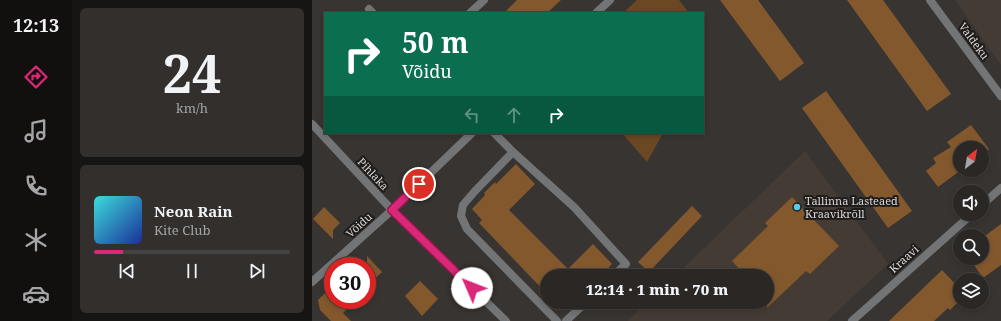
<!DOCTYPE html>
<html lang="en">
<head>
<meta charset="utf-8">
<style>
	:root { --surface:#2a2725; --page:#322f2d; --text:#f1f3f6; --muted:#a5a5a7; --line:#464442; --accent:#db2777 }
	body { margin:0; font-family:"Noto Serif",serif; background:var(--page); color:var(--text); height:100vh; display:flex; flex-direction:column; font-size:15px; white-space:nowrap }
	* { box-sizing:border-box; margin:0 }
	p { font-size:13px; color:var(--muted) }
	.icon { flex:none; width:22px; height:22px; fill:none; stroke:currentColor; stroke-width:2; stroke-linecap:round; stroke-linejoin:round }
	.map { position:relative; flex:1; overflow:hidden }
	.details { display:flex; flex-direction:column; gap:8px; padding:8px; background:#171514; width:240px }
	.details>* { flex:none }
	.hud { position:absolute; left:12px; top:12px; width:380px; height:122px; border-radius:0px; box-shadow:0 2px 6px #0003,0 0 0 1px var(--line); background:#0b6e4f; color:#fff; overflow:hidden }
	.needle { width:26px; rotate:31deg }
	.tools { position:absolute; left:641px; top:141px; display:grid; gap:8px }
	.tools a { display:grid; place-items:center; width:36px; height:36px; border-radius:50%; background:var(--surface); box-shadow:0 2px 6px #0003,0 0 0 1px var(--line); font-size:20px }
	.speed { position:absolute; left:12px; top:257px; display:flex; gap:8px; font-size:20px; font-weight:700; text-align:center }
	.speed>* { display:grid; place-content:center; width:52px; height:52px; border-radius:50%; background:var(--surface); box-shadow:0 2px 6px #0003,0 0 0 1px var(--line); line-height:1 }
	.speed .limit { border:6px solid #d22; background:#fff; color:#111 }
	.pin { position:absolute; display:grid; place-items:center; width:34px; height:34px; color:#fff; margin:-17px; border:2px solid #fff; border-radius:50%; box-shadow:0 1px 4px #0007 }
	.me { position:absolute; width:44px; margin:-22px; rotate:314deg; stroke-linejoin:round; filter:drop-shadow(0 0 3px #0008) }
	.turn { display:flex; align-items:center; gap:14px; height:84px; padding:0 12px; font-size:18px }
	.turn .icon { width:52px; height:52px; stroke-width:2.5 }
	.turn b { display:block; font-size:28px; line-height:34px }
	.lanes { display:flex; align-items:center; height:38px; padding:0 12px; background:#0003; justify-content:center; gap:20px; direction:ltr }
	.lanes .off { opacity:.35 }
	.details .card { flex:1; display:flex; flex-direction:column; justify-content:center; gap:6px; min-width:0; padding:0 14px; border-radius:6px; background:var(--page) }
	.details .dial { align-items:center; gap:0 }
	.dial b { font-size:52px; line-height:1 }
	.song { display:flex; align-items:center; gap:12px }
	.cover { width:48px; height:48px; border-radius:6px; background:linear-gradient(135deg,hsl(180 70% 55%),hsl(230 70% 35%)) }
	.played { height:4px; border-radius:2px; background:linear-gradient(90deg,var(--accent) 15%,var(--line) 15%) }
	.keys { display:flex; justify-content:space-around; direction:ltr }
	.trip { position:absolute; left:228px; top:269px; width:234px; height:40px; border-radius:20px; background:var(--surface); box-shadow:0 2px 6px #0003,0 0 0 1px var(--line); font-weight:800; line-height:40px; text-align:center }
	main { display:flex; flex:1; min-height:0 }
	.menu { display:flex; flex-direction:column; width:72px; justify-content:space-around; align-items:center; background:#11100f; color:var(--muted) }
	.menu .icon { width:28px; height:28px }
	.menu .active { color:var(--accent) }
	.menu b { font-size:18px; color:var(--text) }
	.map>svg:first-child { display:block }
</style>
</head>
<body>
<main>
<nav class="menu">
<b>12:13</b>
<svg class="icon active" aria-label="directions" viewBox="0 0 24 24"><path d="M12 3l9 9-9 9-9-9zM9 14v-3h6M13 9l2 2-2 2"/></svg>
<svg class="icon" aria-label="music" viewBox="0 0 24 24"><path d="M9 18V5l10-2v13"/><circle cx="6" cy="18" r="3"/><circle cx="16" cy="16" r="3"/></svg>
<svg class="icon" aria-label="phone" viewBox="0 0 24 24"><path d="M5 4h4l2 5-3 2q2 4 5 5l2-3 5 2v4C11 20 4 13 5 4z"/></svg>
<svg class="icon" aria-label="climate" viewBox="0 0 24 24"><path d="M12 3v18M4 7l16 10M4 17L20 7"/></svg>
<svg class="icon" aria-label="car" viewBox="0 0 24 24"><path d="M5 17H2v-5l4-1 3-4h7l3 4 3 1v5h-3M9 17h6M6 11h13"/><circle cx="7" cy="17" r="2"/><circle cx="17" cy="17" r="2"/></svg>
</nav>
<section class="details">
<div class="card dial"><b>24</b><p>km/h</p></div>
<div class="card">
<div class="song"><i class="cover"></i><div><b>Neon Rain</b><p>Kite Club</p></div></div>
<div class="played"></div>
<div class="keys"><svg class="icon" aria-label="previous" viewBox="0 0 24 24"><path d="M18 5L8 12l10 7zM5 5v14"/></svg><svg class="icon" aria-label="pause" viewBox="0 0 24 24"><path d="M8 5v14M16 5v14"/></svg><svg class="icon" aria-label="next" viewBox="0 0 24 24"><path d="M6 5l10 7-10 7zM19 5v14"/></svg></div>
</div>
</section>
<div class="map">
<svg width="689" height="321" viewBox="0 0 689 321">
	<rect width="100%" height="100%" fill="#383431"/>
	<path fill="#443c34" d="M643,0H689V65Z
		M493,151L576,264L515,321H316L336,302H455V276H363Z"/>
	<path fill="#6b4724" d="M325,0H367L377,13H311Z
		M310,133H351L335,162Z"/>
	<path fill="#83582d" d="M205,0H249L235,13H192Z
		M408,0H446L492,63L468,81Z
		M535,0H571L639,94L615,111Z
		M514,91L600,211L576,228L490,108Z
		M659,125L677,149L670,154V148H648V170H649L626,187L614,171L624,163L621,158L639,147L635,142Z
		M204,164L223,184L197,210L256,269L281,244L300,264L289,276H235V294L167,223L170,220L160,209L173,195L172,193L183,182L184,184Z
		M480,197L527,246L498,274L494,271L455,308V276H434L420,261L456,226L453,223Z
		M380,206L390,216L337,272L326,262Z
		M12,207L28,223L21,230V239L1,219Z
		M689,224V265L671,278L657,258H670V238Z
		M55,256L70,272L55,286Z
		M630,270L648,289V300L638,310L636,308L622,321H577Z
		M108,281L126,299L110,316L93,296Z
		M21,285V300H44L31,313L39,321H19L8,310L6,300Z"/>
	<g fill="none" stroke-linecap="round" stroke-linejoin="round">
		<path stroke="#727475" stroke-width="8" d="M57,9L61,13
			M158,13L172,0
			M284,13L298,0
			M0,124L80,210L194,321
			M182,133L201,152L163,191L151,205L149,216L155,229L245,321
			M201,152L262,207L314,264L301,276
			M670,205L689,188
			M0,282L80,210L160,133
			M254,321L274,302
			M540,321L660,214"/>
		<path stroke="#727475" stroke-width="8" d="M618,0L689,96"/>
	</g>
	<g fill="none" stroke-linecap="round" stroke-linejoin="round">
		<defs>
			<path id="route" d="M107,184L80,210L160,288"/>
		</defs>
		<use href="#route" stroke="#8e194d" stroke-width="10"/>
		<use href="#route" stroke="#db2777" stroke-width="7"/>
	</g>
	<circle fill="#5cc7e8" stroke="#1e1c1b" stroke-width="1.5" cx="485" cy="207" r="4"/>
	<g text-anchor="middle" stroke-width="4" stroke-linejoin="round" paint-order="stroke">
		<g font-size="11" fill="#dad7d5" stroke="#1e1c1b">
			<text transform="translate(662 41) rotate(54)" y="4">Valdeku</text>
			<text transform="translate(61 174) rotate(47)" y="4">Pihlaka</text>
			<text transform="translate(47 225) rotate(-42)" y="4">Võidu</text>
			<text transform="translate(592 259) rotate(-42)" y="4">Kraavi</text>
		</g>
		<g font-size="11" fill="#dad7d5" stroke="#1e1c1b" text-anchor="start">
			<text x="493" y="205">Tallinna Lasteaed<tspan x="493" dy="13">Kraavikrõll</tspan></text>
		</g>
	</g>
</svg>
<div class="tools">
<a><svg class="needle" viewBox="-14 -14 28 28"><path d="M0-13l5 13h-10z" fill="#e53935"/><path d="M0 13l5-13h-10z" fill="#a5a5a7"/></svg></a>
<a><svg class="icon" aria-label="sound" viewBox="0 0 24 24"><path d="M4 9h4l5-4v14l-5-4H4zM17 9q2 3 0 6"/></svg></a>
<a><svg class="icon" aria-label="search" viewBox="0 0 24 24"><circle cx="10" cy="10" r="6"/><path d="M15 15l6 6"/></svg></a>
<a><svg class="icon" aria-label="layers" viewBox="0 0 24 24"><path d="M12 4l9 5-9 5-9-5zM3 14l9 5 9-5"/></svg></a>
</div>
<div class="speed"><div class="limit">30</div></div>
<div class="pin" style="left:107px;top:184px;background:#d93025"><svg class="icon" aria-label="arrive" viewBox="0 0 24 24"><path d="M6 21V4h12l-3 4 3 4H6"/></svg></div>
<svg class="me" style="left:160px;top:288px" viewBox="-20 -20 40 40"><circle r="19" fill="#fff"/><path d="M0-13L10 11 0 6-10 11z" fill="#db2777"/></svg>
<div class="trip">12:14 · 1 min · 70 m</div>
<div class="hud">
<div class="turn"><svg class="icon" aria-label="right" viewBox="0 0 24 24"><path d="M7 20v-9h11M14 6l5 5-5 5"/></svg><div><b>50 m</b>Võidu</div></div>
<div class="lanes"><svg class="icon off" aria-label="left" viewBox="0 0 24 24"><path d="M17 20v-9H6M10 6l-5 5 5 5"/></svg><svg class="icon off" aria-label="ahead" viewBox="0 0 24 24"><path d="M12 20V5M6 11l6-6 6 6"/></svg><svg class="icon" aria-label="right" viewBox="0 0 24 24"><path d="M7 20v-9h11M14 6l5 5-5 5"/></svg></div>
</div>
</div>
</main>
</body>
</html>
